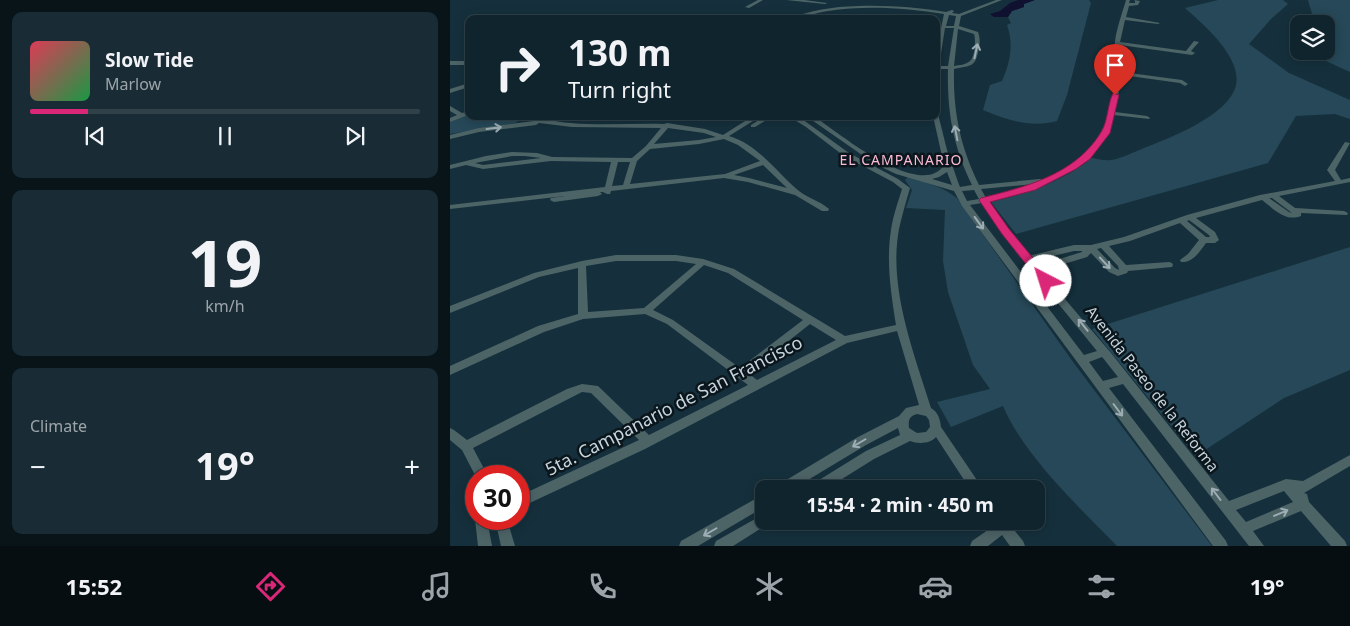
<!DOCTYPE html>
<html lang="en">
<head>
<meta charset="utf-8">
<style>
	:root { --surface:#10242d; --page:#192c35; --text:#f1f3f6; --muted:#9ca4aa; --line:#304149; --accent:#db2777 }
	body { margin:0; font-family:"Noto Sans",sans-serif; background:var(--page); color:var(--text); height:100vh; display:flex; flex-direction:column; font-size:19px; white-space:nowrap }
	* { box-sizing:border-box; margin:0 }
	p { font-size:16px; color:var(--muted) }
	.icon { flex:none; width:28px; height:28px; fill:none; stroke:currentColor; stroke-width:2; stroke-linecap:round; stroke-linejoin:round }
	.map { position:relative; flex:1; overflow:hidden }
	.details { display:flex; flex-direction:column; gap:12px; padding:12px; background:#091419; width:450px }
	.details>* { flex:none }
	.hud { position:absolute; left:15px; top:15px; width:475px; height:105px; border-radius:10px; box-shadow:0 2px 12px #0003,0 0 0 1px var(--line); background:#10242d; color:var(--text); overflow:hidden }
	.controls { position:absolute; left:840px; top:15px; display:grid; gap:10px }
	.controls a { display:grid; place-items:center; width:45px; height:45px; border-radius:10px; background:var(--surface); box-shadow:0 2px 12px #0003,0 0 0 1px var(--line); font-size:25px }
	.speed { position:absolute; left:15px; top:465px; display:flex; gap:10px; font-size:25px; font-weight:700; text-align:center }
	.speed>* { display:grid; place-content:center; width:65px; height:65px; border-radius:50%; background:var(--surface); box-shadow:0 2px 12px #0003,0 0 0 1px var(--line); line-height:1 }
	.speed .limit { border:8px solid #d22; background:#fff; color:#111 }
	.pin { position:absolute; display:grid; place-items:center; width:42px; height:42px; color:#fff; margin:-51px -21px; border-radius:50% 50% 50% 0; rotate:-45deg; box-shadow:0 0 5px #0007 }
	.pin .icon { rotate:45deg }
	.me { position:absolute; width:55px; margin:-28px; rotate:320deg; stroke-linejoin:round; filter:drop-shadow(0 0 4px #0008) }
	.turn { display:flex; align-items:center; gap:18px; height:105px; padding:0 20px; font-size:22px }
	.turn .icon { width:65px; height:65px; stroke-width:2.5 }
	.turn b { display:block; font-size:35px; line-height:42px }
	.big { font-size:38px; font-weight:700; line-height:1.1 }
	.details .card { flex:1; display:flex; flex-direction:column; justify-content:center; gap:8px; min-width:0; padding:0 18px; border-radius:10px; background:var(--page) }
	.details .dial { align-items:center; gap:0 }
	.dial b { font-size:65px; line-height:1 }
	.song { display:flex; align-items:center; gap:15px }
	.cover { width:60px; height:60px; border-radius:8px; background:linear-gradient(135deg,hsl(350 70% 55%),hsl(140 70% 35%)) }
	.played { height:5px; border-radius:2px; background:linear-gradient(90deg,var(--accent) 15%,var(--line) 15%) }
	.keys { display:flex; justify-content:space-around; direction:ltr }
	.heat { display:flex; justify-content:space-between; align-items:center; font-size:28px; direction:ltr }
	.trip { position:absolute; left:305px; top:480px; width:290px; height:50px; border-radius:10px; background:var(--surface); box-shadow:0 2px 12px #0003,0 0 0 1px var(--line); font-weight:700; line-height:50px; text-align:center }
	.tab-bar { display:flex; height:80px; justify-content:space-around; align-items:center; background:#060e12; color:var(--muted) }
	.tab-bar .icon { width:35px; height:35px }
	.tab-bar .on { color:var(--accent) }
	.tab-bar b { font-size:22px; color:var(--text) }
	main { display:flex; flex:1; min-height:0 }
	.map>svg:first-child { display:block }
</style>
</head>
<body>
<main>
<section class="details">
<div class="card">
<div class="song"><i class="cover"></i><div><b>Slow Tide</b><p>Marlow</p></div></div>
<div class="played"></div>
<div class="keys"><svg class="icon" aria-label="previous" viewBox="0 0 24 24"><path d="M18 5L8 12l10 7zM5 5v14"/></svg><svg class="icon" aria-label="pause" viewBox="0 0 24 24"><path d="M8 5v14M16 5v14"/></svg><svg class="icon" aria-label="next" viewBox="0 0 24 24"><path d="M6 5l10 7-10 7zM19 5v14"/></svg></div>
</div>
<div class="card dial"><b>19</b><p>km/h</p></div>
<div class="card"><p>Climate</p>
<div class="heat"><a>−</a><b class="big">19°</b><a>+</a></div>
</div>
</section>
<div class="map">
<svg width="900" height="546" viewBox="0 0 900 546">
	<rect width="100%" height="100%" fill="#15303c"/>
	<path fill="#264858" d="M584,0H639L641,3L617,95L607,121C581,128 557,120 533,110L540,85L552,81C560,63 564,44 557,25L561,23L558,17L562,11L574,7V4Z
		M768,0H833L838,4L821,19L799,44L839,73L900,100V119L885,114L846,116L818,163L566,234L541,202C578,193 612,182 642,158C648,159 656,161 661,160C670,159 679,154 687,151C714,140 779,117 786,85C792,57 753,24 735,8Z
		M858,0H900V72L876,61L873,51H876V24H865Z
		M19,115L63,116L70,120L65,123L0,134V122Z
		M458,177C476,182 493,187 507,198L623,362L762,546H667C629,507 574,456 553,406L501,427L487,402L540,389L523,365L498,292L493,261L495,210L456,208L462,190L455,180Z
		M900,247V370L834,398L746,456L642,329Z"/>
	<path fill="#101030" d="M568,0H585L574,4V7L562,11L558,17H544L540,14L550,11L560,3Z"/>
	<g fill="none" stroke-linecap="round" stroke-linejoin="round">
		<path fill="#4d6467" fill-rule="evenodd" d="M308,0H313L299,8L295,7Z
			M336,0H354L377,3L375,4Z
			M546,0H552L511,16L509,26L528,32C530,38 530,41 529,48C525,68 522,65 504,69C503,112 510,146 529,185L590,179L593,180C640,160 663,127 666,76C667,64 664,51 665,41C667,27 672,14 676,0H680L679,3H685V1L684,0L690,1L688,5L679,6L676,17L710,23L708,24L675,20L670,42L736,51L744,41L749,42L741,51L745,53L742,55L670,45L672,72L732,80L738,84L735,86L730,83L672,75L665,112L697,116L700,118L699,119L664,115C662,121 660,128 657,133C636,177 581,191 538,202L556,228L578,256L624,245H641L674,237L737,215L810,195L885,181L877,170L895,142L900,143L885,170L891,180L900,178V182L829,196L845,208L894,211L898,213L897,215L851,213V216C835,222 824,209 812,200L746,218L765,232L769,240L765,243H756C750,251 743,263 731,262L730,260L738,254L749,240L730,223L680,241L659,246L676,265L719,262L722,263L723,265L722,267L678,271L677,273L668,276L659,272L641,253L637,257L591,271L661,353L779,501L836,479L853,481L900,455V466L854,493L857,494L859,502L895,541L897,546H881L851,511L803,531L814,546H799L673,384L659,388L776,541L778,546H763L512,206L504,191L446,174L425,164L356,116H364C387,132 471,201 494,165L483,116H486V113L488,114L497,150L508,182L510,187L522,185C503,146 497,112 498,69H486V51L494,14C457,8 416,5 378,11C366,12 353,19 341,19C379,0 454,5 496,12L502,10L504,11L502,13L509,14ZM499,15L506,16L504,26H496ZM495,28H504L498,66H489ZM508,29L524,34C526,40 525,57 520,61C516,65 509,65 504,66ZM497,172L502,185L482,179L489,177ZM583,184L536,198L531,189ZM524,190L529,199L517,201L512,191ZM819,198H822L842,213L839,212ZM532,203L566,252L647,351L634,355L520,205ZM739,220L759,235L760,237H756L737,221ZM651,248L668,266L669,270L665,268L647,249ZM624,251H632V252L587,266L582,261ZM652,357L653,358L668,377L653,381L639,362ZM834,491L843,502L796,522L786,510Z
			M0,61H19V65H0Z
			M19,83V87L0,93V89Z
			M0,106L12,113L19,111V115L0,122V118L7,115L0,111Z
			M67,116C85,116 103,122 121,123C152,126 183,123 214,124L217,123L255,129L273,135L303,116H311L279,136C309,145 327,173 349,191C358,198 370,201 379,209L378,211H372L345,195L298,182L274,178L161,191L160,194H157L153,192H150L152,194L148,196L104,202L100,200L101,198L115,196L0,209V205L155,187L161,162L101,161L33,169L16,165L0,169V165L36,156L62,152L87,153L102,157L182,158L196,146L211,128L122,127L89,123L86,125L29,132L0,139V135L29,128L84,121ZM218,128L254,133L266,137L249,140L204,144ZM274,139L288,145L310,161L275,174L180,184L187,161L200,149L249,144ZM62,156H75L91,158L33,165L25,163ZM168,162H180L173,185L162,186ZM313,165L337,188L299,178L284,175Z
			M315,116H323L305,127H301V125Z
			M338,116H346L352,119L399,153L448,179L460,188C456,202 452,215 449,229C438,288 464,353 481,408C488,412 490,419 491,427L533,489H520L486,437C480,444 468,444 460,441L424,459L376,489H359L361,485L416,451L450,435L448,428L416,445L343,489H326L328,485L408,437L449,416L456,408L469,405L447,331L397,343L195,449L69,508V496L189,440L141,393L132,392L23,448L38,476L26,477L12,450L0,440V428L4,430L17,440L117,389L132,384L148,386L199,435L298,385L217,324L195,314L133,319L94,332L0,375V366L88,326L128,314V268L89,277L0,313V306L84,273L132,261L166,255H226L253,259L284,269L395,336L446,325C441,293 436,262 441,230C443,216 448,202 452,189L443,182L394,156L356,127ZM166,261H226L246,264L194,308L138,312L136,266ZM254,265L278,273L353,320L290,368L223,320L203,310ZM360,324L386,340L307,380L298,373ZM467,414L476,416L479,420L480,427L476,432L467,433L459,428C458,421 459,416 467,414Z
			M447,116H454L457,120L452,121Z
			M314,494V507L248,546H229L231,541Z
			M314,514V521H320L318,524L283,546H264L266,541Z
			M26,515V519H37L42,546H28L25,519Z
			M45,519H57L65,546H51Z
			M543,521H557L573,541L575,546H560L552,535L538,546H520L522,541L545,525Z"/>
	</g>
	<defs><path id="oneway-shaft" d="M-6 0H5M1.5-3L5.5 0L1.5 3" fill="none" stroke-width="1.6" stroke-linecap="round" stroke-linejoin="round" transform="scale(1.25)"/></defs>
	<g stroke="#9cadb4">
		<use href="#oneway-shaft" transform="translate(526 51) rotate(-78)"/>
		<use href="#oneway-shaft" transform="translate(44 128) rotate(-7)"/>
		<use href="#oneway-shaft" transform="translate(506 133) rotate(-101)"/>
		<use href="#oneway-shaft" transform="translate(529 223) rotate(54)"/>
		<use href="#oneway-shaft" transform="translate(655 263) rotate(47)"/>
		<use href="#oneway-shaft" transform="translate(633 325) rotate(-129)"/>
		<use href="#oneway-shaft" transform="translate(668 410) rotate(53)"/>
		<use href="#oneway-shaft" transform="translate(409 443) rotate(150)"/>
		<use href="#oneway-shaft" transform="translate(766 494) rotate(-127)"/>
		<use href="#oneway-shaft" transform="translate(831 513) rotate(-23)"/>
		<use href="#oneway-shaft" transform="translate(260 532) rotate(150)"/>
	</g>
	<path fill="#db2777" stroke="#8e194d" d="M663,93L669,95L660,133L640,159L626,169L585,190L540,202L559,229L602,281L600,284H592L552,234L529,200L531,198C575,187 624,175 650,134C658,123 657,106 663,93Z"/>
	<g text-anchor="middle" stroke-width="5" stroke-linejoin="round" paint-order="stroke">
		<g font-size="14" letter-spacing="1" fill="#fbbbd6" stroke="#0b161c">
			<text x="451" y="165">EL CAMPANARIO</text>
		</g>
		<g font-size="15" fill="#c6d5dd" stroke="#0b161c">
			<text transform="translate(702 389) rotate(52)" y="5">Avenida Paseo de la Reforma</text>
		</g>
		<g font-size="18" fill="#c6d5dd" stroke="#0b161c">
			<text transform="translate(224 406) rotate(-27)" y="6">5ta. Campanario de San Francisco</text>
		</g>
	</g>
</svg>
<div class="controls">
<a><svg class="icon" aria-label="layers" viewBox="0 0 24 24"><path d="M12 4l9 5-9 5-9-5zM3 14l9 5 9-5"/></svg></a>
</div>
<div class="speed"><div class="limit">30</div></div>
<div class="pin" style="left:665px;top:95px;background:#d93025"><svg class="icon" aria-label="arrive" viewBox="0 0 24 24"><path d="M6 21V4h12l-3 4 3 4H6"/></svg></div>
<svg class="me" style="left:596px;top:281px" viewBox="-20 -20 40 40"><circle r="19" fill="#fff"/><path d="M0-13L10 11 0 6-10 11z" fill="#db2777"/></svg>
<div class="trip">15:54 · 2 min · 450 m</div>
<div class="hud">
<div class="turn"><svg class="icon" aria-label="right" viewBox="0 0 24 24"><path d="M7 20v-9h11M14 6l5 5-5 5"/></svg><div><b>130 m</b>Turn right</div></div>
</div>
</div>
</main>
<nav class="tab-bar">
<b>15:52</b>
<svg class="icon on" aria-label="directions" viewBox="0 0 24 24"><path d="M12 3l9 9-9 9-9-9zM9 14v-3h6M13 9l2 2-2 2"/></svg>
<svg class="icon" aria-label="music" viewBox="0 0 24 24"><path d="M9 18V5l10-2v13"/><circle cx="6" cy="18" r="3"/><circle cx="16" cy="16" r="3"/></svg>
<svg class="icon" aria-label="phone" viewBox="0 0 24 24"><path d="M5 4h4l2 5-3 2q2 4 5 5l2-3 5 2v4C11 20 4 13 5 4z"/></svg>
<svg class="icon" aria-label="climate" viewBox="0 0 24 24"><path d="M12 3v18M4 7l16 10M4 17L20 7"/></svg>
<svg class="icon" aria-label="car" viewBox="0 0 24 24"><path d="M5 17H2v-5l4-1 3-4h7l3 4 3 1v5h-3M9 17h6M6 11h13"/><circle cx="7" cy="17" r="2"/><circle cx="17" cy="17" r="2"/></svg>
<svg class="icon" aria-label="filters" viewBox="0 0 24 24"><path d="M4 7h16M4 17h16"/><circle cx="9" cy="7" r="2"/><circle cx="15" cy="17" r="2"/></svg>
<b>19°</b>
</nav>
</body>
</html>
